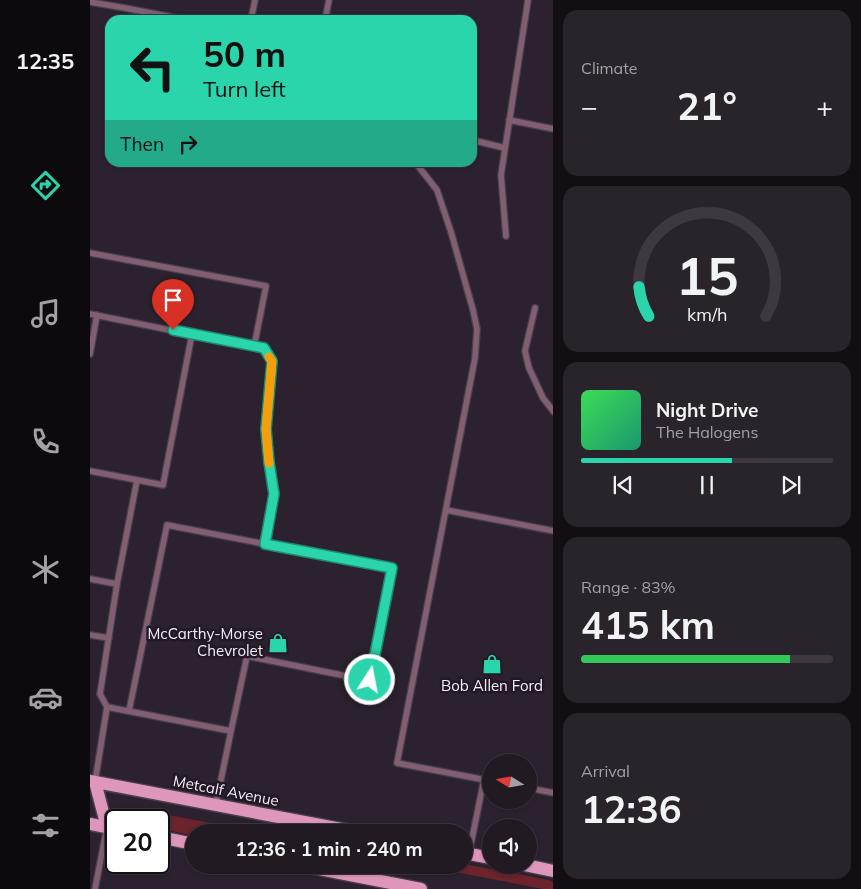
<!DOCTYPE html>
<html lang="en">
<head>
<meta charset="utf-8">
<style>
	:root { --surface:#211a23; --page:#29232b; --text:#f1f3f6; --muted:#a2a1a6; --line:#3e3841; --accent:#2bd5ac }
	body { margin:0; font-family:Mulish,sans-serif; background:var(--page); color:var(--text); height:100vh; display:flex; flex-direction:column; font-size:19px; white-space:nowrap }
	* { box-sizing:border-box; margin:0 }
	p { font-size:16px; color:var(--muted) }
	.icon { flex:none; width:28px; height:28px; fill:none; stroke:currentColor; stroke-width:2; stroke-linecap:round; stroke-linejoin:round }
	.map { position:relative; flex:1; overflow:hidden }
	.side { display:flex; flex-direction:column; gap:10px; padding:10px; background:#120e13; width:308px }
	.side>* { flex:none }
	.top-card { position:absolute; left:15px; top:15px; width:372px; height:152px; border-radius:15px; box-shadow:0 1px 4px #0004,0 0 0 1px var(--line); background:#2bd5ac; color:#111; overflow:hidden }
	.needle { width:32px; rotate:281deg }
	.buttons { position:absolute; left:392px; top:754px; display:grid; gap:10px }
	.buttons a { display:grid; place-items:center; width:55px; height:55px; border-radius:50%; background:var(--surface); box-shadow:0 1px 4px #0004,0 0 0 1px var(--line); font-size:25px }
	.speed { position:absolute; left:15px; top:809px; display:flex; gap:10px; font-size:25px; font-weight:700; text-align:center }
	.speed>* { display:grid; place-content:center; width:65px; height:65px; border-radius:50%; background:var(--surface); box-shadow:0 1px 4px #0004,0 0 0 1px var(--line); line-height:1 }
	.speed .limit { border:2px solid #111; border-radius:8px; background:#fff; color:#111 }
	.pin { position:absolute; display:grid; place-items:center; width:42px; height:42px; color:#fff; margin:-51px -21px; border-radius:50% 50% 50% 0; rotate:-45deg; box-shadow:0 0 5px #0007 }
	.pin .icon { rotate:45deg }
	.me { position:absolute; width:55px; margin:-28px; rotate:11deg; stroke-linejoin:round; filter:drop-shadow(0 0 4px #0008) }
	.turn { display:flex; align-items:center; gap:18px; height:105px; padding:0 15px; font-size:22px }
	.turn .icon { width:65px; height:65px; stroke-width:2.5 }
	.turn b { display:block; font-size:35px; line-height:42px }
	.then { display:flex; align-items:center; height:48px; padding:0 15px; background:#0003; gap:10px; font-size:19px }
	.big { font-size:38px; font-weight:700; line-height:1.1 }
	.side .tile { flex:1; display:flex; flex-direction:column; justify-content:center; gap:8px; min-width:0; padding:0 18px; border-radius:15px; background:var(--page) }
	.side .dial { align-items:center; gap:0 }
	.dial svg { height:130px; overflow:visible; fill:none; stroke:var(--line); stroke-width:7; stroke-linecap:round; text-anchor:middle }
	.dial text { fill:var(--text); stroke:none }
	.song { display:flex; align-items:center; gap:15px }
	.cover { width:60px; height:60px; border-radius:8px; background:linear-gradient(135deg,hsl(130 70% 55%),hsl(160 70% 35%)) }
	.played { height:5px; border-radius:2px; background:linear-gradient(90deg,var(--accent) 60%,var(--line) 60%) }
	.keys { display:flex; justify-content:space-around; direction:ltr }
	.heat { display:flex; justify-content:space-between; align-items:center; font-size:28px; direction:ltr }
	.charge { height:8px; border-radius:4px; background:linear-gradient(90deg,#34c759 83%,var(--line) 0) }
	.trip { position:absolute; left:95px; top:824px; width:288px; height:50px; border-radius:25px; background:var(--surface); box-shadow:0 1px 4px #0004,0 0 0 1px var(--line); font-weight:700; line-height:50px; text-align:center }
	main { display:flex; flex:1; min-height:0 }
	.dock { display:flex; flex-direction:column; width:90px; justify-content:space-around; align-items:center; background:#0d0a0e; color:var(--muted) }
	.dock .icon { width:35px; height:35px }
	.dock .on { color:var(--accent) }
	.dock b { font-size:22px; color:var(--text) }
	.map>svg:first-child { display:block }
</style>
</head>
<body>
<main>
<nav class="dock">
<b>12:35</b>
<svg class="icon on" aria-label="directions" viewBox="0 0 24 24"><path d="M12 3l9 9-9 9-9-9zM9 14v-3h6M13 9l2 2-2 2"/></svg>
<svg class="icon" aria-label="music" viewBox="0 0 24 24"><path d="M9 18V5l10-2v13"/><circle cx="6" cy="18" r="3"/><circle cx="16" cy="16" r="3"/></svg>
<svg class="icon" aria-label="phone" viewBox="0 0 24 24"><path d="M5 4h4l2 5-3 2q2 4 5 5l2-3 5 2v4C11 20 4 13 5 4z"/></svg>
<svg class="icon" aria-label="climate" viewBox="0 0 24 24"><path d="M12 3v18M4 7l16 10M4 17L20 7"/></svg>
<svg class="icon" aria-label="car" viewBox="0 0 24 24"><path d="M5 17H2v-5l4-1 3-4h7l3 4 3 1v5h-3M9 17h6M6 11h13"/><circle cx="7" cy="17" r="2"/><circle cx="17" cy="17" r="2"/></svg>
<svg class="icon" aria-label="filters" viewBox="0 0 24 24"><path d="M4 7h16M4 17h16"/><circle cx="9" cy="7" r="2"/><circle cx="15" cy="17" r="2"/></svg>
</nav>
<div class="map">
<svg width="464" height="889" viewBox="0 0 464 889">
	<rect width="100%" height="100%" fill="#2c222f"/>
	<path fill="#6c232b" d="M59,812L67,813L170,832H104V836L69,828V820H47L49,814Z
		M374,864L459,880L463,882V889H453L329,865H374Z"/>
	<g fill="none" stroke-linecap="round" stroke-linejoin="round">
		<defs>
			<path id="service" d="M0,2L35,8L97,20
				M161,20L165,0
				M235,20L239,0
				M419,120L464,129
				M382,140L415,148
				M325,162L347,190L361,232L383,310L387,329L385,358L307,763L401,781
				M416,236L411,175L438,0
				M0,253L176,286L164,347
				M445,308L435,351L439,368L453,398L464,412
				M0,314L174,349L182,361L177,429L179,462L184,493L175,544L302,568L281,681L157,656L141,731L17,707L5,782
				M0,354L7,315
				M0,471L73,485L102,334
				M356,510L464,531
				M0,579L27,584L10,694L17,707
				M27,584L47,480
				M0,635L19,638
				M39,711L77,525L175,544
				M439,788L464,793
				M126,804L141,731
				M379,854L394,779
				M5,889L17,827"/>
			<path id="primary" d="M0,781L267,832
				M5,782L17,827
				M0,824L26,829
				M69,837L104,844
				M374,853L401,858
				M209,865L331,889
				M435,865L464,871"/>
		</defs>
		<use href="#service" stroke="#483f4b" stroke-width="8"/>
		<use href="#primary" stroke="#483f4b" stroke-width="15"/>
		<use href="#service" stroke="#825f70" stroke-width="5.5"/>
		<use href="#primary" stroke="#de97bb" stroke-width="12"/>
	</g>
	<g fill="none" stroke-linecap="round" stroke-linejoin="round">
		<defs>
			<path id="route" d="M83,330L174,348L182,361L176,429L179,462L184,494L175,544L302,568L280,680"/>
		</defs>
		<use href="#route" stroke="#1c8a70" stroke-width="12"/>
		<use href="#route" stroke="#2bd5ac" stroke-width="9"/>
		<path stroke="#f59e0b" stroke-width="9" d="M179,463L176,429L182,361L179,357"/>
	</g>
	<defs>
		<symbol id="shop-bare" viewBox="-9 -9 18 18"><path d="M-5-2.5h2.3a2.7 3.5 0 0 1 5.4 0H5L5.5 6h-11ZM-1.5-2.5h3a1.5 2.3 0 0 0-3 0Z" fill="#2bd5ac" stroke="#221925" stroke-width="2.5" paint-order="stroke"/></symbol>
	</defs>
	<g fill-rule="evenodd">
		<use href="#shop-bare" x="174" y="629" width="28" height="28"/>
		<use href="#shop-bare" x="388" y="650" width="28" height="28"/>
	</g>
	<g text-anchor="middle" stroke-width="5" stroke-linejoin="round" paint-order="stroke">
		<g font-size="15" fill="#f5eef7" stroke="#221925" text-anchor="end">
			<text x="173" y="639">McCarthy-Morse<tspan x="173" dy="17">Chevrolet</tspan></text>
			<text x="402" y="691" text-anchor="middle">Bob Allen Ford</text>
		</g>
		<g font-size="15" fill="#f5eef7" stroke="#221925">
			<text transform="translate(136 791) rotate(11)" y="5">Metcalf Avenue</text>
		</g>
	</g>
</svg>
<div class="buttons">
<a><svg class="needle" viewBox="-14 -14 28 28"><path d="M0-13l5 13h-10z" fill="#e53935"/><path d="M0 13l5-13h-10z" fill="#a2a1a6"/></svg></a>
<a><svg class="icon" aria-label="sound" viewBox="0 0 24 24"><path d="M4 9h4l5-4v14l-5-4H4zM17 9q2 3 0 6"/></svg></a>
</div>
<div class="speed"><div class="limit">20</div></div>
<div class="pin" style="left:83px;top:330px;background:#d93025"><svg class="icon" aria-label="arrive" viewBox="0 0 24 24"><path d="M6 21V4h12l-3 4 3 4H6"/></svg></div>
<svg class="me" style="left:280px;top:680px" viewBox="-20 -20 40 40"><circle r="17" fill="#2bd5ac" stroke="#fff" stroke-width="3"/><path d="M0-11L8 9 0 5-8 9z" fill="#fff"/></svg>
<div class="trip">12:36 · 1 min · 240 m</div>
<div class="top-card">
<div class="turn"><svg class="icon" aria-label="left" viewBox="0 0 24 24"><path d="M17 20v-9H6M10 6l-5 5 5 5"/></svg><div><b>50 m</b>Turn left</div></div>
<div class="then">Then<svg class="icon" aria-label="right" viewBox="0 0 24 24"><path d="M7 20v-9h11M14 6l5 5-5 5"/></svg></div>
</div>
</div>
<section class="side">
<div class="tile"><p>Climate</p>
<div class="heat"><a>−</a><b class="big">21°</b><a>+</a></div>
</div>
<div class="tile dial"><svg viewBox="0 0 100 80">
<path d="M14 69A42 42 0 1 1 86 69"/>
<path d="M14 69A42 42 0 0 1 8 51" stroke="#2bd5ac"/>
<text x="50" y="56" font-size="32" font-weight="700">15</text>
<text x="50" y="72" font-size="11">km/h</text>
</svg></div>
<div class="tile">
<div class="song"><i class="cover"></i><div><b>Night Drive</b><p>The Halogens</p></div></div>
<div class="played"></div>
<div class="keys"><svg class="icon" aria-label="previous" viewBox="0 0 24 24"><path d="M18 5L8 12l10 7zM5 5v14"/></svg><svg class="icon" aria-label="pause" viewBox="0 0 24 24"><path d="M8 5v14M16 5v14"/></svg><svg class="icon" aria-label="next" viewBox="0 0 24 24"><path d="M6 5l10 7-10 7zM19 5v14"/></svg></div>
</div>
<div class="tile"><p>Range · 83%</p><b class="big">415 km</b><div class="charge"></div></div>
<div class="tile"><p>Arrival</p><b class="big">12:36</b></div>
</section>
</main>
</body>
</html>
